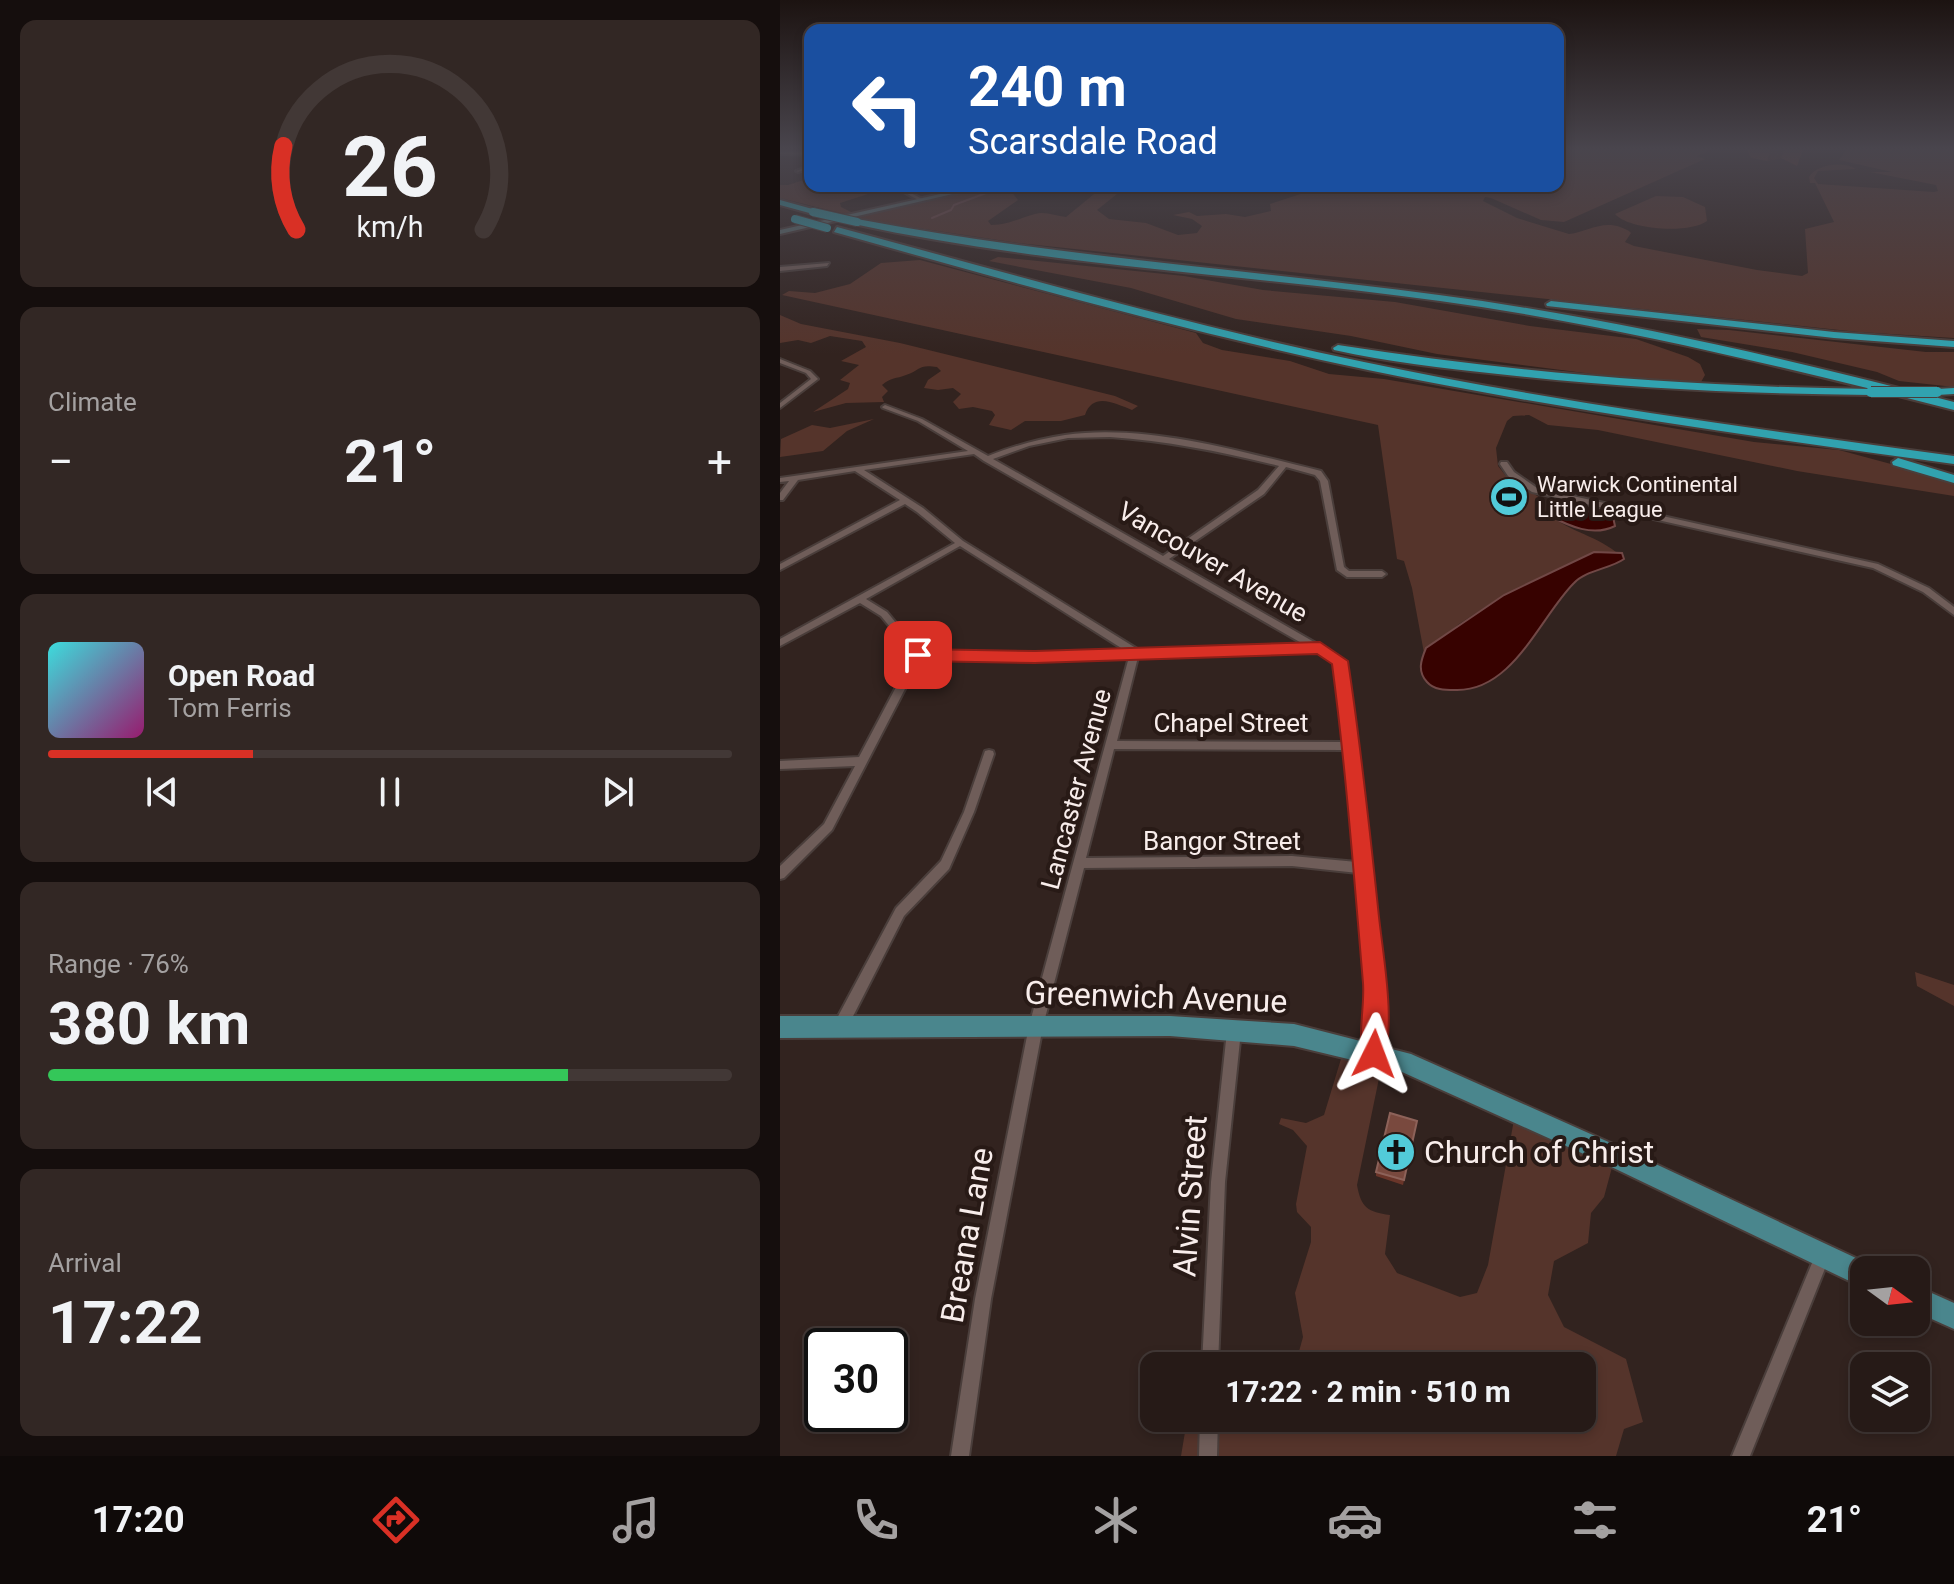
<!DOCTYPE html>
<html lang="en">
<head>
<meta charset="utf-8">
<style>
	:root { --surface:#261a17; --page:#322724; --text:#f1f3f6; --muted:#a4a1a1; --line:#423836; --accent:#d93025 }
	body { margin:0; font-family:Roboto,sans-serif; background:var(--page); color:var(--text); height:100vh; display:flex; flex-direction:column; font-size:30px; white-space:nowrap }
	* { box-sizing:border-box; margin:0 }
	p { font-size:26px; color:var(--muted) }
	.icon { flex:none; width:44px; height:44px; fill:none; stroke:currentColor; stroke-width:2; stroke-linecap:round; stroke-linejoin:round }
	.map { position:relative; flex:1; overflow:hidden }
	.details { display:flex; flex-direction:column; gap:20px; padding:20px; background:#150e0d; width:780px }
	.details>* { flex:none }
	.top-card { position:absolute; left:24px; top:24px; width:760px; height:168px; border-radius:16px; box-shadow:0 4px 12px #0003,0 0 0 2px var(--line); background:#1a4fa0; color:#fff; overflow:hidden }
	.needle { width:52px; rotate:105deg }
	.buttons { position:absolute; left:1070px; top:1256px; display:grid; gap:16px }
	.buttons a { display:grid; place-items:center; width:80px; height:80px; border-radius:16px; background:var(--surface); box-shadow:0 4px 12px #0003,0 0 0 2px var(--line); font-size:40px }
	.speed { position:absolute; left:24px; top:1328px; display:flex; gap:16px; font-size:40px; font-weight:700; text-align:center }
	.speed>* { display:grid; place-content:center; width:104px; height:104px; border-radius:50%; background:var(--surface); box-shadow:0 4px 12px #0003,0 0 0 2px var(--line); line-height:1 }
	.speed .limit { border:4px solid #111; border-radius:12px; background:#fff; color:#111 }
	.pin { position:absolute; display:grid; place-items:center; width:68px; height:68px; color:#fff; margin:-34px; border-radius:16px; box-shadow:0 4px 12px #0006 }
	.me { position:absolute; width:88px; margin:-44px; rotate:3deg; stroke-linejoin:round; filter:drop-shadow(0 0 6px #0008) }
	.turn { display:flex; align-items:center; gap:28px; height:168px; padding:0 32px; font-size:36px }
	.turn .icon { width:104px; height:104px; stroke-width:2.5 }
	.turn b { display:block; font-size:56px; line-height:68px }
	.big { font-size:60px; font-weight:700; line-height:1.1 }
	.details .card { flex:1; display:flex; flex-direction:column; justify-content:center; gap:12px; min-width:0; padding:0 28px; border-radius:16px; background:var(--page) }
	.details .dial { align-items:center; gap:0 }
	.dial svg { height:208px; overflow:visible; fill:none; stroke:var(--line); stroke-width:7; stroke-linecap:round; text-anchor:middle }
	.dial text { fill:var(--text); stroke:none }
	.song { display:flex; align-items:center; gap:24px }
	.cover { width:96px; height:96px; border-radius:12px; background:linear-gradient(135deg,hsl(180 70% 55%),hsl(320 70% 35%)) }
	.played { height:8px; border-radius:4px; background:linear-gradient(90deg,var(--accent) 30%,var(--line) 30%) }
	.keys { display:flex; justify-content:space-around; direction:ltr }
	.heat { display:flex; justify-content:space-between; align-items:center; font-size:44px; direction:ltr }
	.charge { height:12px; border-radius:6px; background:linear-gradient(90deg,#34c759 76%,var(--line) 0) }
	.trip { position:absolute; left:360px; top:1352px; width:456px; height:80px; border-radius:16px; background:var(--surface); box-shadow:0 4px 12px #0003,0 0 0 2px var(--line); font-weight:700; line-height:80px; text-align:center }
	.menu { display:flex; height:128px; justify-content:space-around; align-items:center; background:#0f0a09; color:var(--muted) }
	.menu .icon { width:56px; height:56px }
	.menu .current { color:var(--accent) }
	.menu b { font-size:36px; color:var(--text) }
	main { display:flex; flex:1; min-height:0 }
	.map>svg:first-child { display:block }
</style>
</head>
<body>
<main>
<section class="details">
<div class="card dial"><svg viewBox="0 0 100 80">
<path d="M14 69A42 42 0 1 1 86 69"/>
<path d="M14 69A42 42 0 0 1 9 37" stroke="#d93025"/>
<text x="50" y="56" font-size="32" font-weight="700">26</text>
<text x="50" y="72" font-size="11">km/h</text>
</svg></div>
<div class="card"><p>Climate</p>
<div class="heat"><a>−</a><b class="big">21°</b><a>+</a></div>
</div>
<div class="card">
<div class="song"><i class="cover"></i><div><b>Open Road</b><p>Tom Ferris</p></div></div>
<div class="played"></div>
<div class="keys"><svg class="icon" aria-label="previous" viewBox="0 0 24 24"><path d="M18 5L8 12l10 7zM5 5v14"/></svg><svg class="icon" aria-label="pause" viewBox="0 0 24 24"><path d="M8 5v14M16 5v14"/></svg><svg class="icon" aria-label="next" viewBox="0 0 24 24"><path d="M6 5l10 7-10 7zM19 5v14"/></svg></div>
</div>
<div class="card"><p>Range · 76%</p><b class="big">380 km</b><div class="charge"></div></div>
<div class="card"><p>Arrival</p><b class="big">17:22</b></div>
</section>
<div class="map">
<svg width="1174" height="1456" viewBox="0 0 1174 1456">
	<rect width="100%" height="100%" fill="#32231f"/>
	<path fill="#55342b" d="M778,150H931L917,156L925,159L784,222L761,220L711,198L705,197L703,201L737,218L789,234C811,231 825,217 849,231L851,233L845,242L854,246L977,270L1022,276L1028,273L1025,229L1054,222L1035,183H1030L1029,177C1037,164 1063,161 1076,169L1038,171L1034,178L1038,184L1154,192L1158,191L1156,185L1090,172H1112L1059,160L1066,150H1174V338L1078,332L238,243L97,222L0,198V185H8L30,178V186H80L88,194L60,203L61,207L77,215L204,186H227L238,200L208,221L211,225C229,225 239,218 255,214C265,211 276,216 286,217L319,190L331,189L329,193L337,194L317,210L329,219L366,223L398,235L417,233L422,226L412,219L393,215L409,212L417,216L446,214L465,217L491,211L490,204L545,186H778Z
		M876,196L903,197L925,207L927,221C910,234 849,230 835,214Z
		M218,257L404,276L483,290L615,302L750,326L856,339L908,357L920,364L925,375L921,382L867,381L657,354L571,336L456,319L351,288L209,261Z
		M140,260L416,333L423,343L442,350L510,361L549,374L604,379L974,442L1059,450L1174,481V496L1017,471L818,430L768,425L749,415L733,416L727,421L716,448L718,466L734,486L753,493L764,501L765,511C786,531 813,534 836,552H814L724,595L679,624L644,653L632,588L624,561L617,559L598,425L2,295L9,291L35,293L70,284L101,263Z
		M0,315L21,324L120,343L335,396L358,406L352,410C336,404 313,391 305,415L281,421H245L231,430L209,425L215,415L212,411L193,407L179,409L173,402L181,394L173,388L158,390L144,388L148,380L161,371L157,367C138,364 141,370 126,375C116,379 111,377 102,385L108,391L102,397L104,402L66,403L33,412L68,389L70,383L60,380L79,365L61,361L86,347L82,341L50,336L31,343L18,340L0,343Z
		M917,329L949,330L1146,352H1174V387L1119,381L1097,372L1012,352L921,337Z
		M94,419L67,431L43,451L0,457L1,439L32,425L50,428Z
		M1135,972L1174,985V1006L1137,986Z
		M564,1049L603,1059L577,1185C581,1208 588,1212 610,1215L605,1254L617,1273L680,1297L697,1293L708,1265L735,1114L834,1160L824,1197L811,1213L808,1243L774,1261L768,1295L784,1327L846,1359L863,1422L844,1429L836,1456H401L407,1420L459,1423L469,1418H802V1366H515L523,1337L515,1293L531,1242V1227L517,1212L516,1204L527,1146L513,1130L499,1124L501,1118L526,1123L544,1115Z"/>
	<path fill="#370200" stroke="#714846" stroke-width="2" d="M772,503L833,517L835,526C813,537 789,526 770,516L768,506Z
		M814,552L842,553L844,559C830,569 806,570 794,583C760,617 733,692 675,690C665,690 654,690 647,682C637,671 641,660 646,648L724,595Z"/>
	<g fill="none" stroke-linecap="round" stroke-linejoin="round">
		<path stroke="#714846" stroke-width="2" d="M152,218L171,210L174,205L225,186"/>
		<defs>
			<path id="street" d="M0,152L30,153V155L0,154Z
				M30,166V168L18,172L16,171Z
				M113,186H118L144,200L140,201Z
				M49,263L47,266L0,271V267Z
				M0,359L30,371L38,379L0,408V403L31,379L26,373L0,363Z
				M105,405L142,419L208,456C234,446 258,439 285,435C366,423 462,452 541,471L548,481L564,567L569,571H602L606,574L602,577H567L557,570L540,481L535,475L506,467L484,494L389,559L541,646L565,661L577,746L602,1002L601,1054L599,1059L594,1061L589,1059L587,1054L590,1002L578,873L512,866L304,868L263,1026L211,1299L189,1456H171L195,1299L249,1026L349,657L255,660L141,658L52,830L4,878L0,879V866L44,824L75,766L0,769V761L79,757L133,655L101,616L80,603L0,646V639L175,543L137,512L125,504L0,570V564L120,500L75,471L18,480L3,500H0V493L9,481L0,482V478L188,451L138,421L103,408L102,407ZM330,437C388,441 443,452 499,466L478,490L383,556L213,459L249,446L288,438ZM194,454L204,461L525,645L359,650L183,541L143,508L84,470ZM180,546L346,651L255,654L140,652L107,612L86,599ZM536,651L556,663L566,742L337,741L358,657ZM334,749L567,750L577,862L512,856L306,858Z
				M721,462H727L734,472L757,488L1098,564L1149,588L1174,607V615L1143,592L1093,568L752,492L728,476L720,464Z
				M209,750L213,751L214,754L194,812L169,869L124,916L65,1032L60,1034L55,1032L53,1027L55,1022L116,908L161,861L184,812L204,754L205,751Z
				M454,1024L459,1026L461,1031L445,1182L438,1366H422L431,1182L447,1031L449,1026Z
				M1042,1248L1047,1251L1050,1256L970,1456H952L1037,1251Z
				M420,1418H438L437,1456H419Z"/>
			<path id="secondary" d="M196,186H207L0,234V230Z"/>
			<path id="primary" d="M0,1016H390L514,1024L631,1054L833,1144L1093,1266L1095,1270H1084V1288L817,1160L622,1072L514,1046L390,1036L0,1038Z
				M1136,1286L1174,1303V1329L1136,1312Z"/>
			<path id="highway" d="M0,200L36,210L37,212L33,214L0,205Z
				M77,219C270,256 465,269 659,295C833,318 1004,358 1174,402V410C1004,367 834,325 660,301C465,274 267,266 74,224Z
				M57,227C232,274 406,325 584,362C779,403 977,429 1174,456V464C978,437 782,410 588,370C408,332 231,282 54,232Z
				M771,301L1054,332L1174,341V347L1054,338L767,306L766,304Z
				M558,345C735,373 912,387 1091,389L1097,392L1091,395C966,394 842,388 718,374C663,368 608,362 554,350L553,348Z
				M1174,388V394L1157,395L1151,392L1157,389Z
				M1118,458L1174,475V483L1113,465L1112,462Z"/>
		</defs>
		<use href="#street" stroke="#4a3e3b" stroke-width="4"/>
		<use href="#secondary" stroke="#4a3e3b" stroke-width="4"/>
		<use href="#primary" stroke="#4a3e3b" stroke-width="4"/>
		<use href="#highway" stroke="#4a3e3b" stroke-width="4"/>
		<use href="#street" fill="#6f5d59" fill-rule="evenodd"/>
		<use href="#secondary" fill="#5c7273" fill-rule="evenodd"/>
		<use href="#primary" fill="#4a868d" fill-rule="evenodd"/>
		<use href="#highway" fill="#31a2af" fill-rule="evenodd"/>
		<defs>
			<path id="highway-bridge-far1" d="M33,212L77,222
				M15,219L47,228"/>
			<path id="highway-bridge" d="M1091,392H1157"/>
		</defs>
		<use href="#highway-bridge-far1" stroke="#4a3e3b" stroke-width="10" stroke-linecap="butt"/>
		<use href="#highway-bridge" stroke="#4a3e3b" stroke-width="12" stroke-linecap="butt"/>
		<use href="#highway-bridge-far1" stroke="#31a2af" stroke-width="8"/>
		<use href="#highway-bridge" stroke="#31a2af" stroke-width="10"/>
	</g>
	<path fill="#6a3529" d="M967,150H1023L1017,166L1001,158L987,161L971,158Z
		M719,484L739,502L726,504L718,492Z
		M637,1121L623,1185L596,1176V1172Z"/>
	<path fill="#4d251c" d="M991,150H1004L1001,158L987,161Z
		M741,493L739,502L726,504L727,496Z"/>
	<path fill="#79493e" stroke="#8d6259" stroke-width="2" d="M732,482L741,493L727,496L719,484Z
		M610,1113L637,1121L624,1180L596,1172Z"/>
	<linearGradient id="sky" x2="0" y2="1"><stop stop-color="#1c1311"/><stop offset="0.42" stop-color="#49454d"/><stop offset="1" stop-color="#49454d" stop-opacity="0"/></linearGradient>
	<rect width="1174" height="354" fill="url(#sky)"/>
	<path fill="#d93025" stroke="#8d1f18" stroke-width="2" d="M540,642L568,661C581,746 590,831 599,917C603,955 617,1028 602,1063L594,1066L585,1063C576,1040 585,1008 583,983C574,877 566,770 552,664L537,654L255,663L138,661L129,655L138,649L255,651Z"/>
	<defs>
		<symbol id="stadium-disc" viewBox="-11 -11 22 22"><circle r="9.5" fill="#52cbd9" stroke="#281a16"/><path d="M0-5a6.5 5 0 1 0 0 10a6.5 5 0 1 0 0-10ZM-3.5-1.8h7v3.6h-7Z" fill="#111"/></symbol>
		<symbol id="church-disc" viewBox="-11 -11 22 22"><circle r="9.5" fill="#52cbd9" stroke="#281a16"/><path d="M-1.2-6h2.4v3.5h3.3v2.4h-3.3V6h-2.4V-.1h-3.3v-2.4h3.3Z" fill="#111"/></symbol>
	</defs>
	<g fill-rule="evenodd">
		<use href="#stadium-disc" x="707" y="475" width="44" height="44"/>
		<use href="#church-disc" x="594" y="1130" width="44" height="44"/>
	</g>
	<g text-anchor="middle" stroke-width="8" stroke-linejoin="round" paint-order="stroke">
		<g font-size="22" fill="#f8edeb" stroke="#281a16" text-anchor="start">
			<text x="757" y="492">Warwick Continental<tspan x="757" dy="25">Little League</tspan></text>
		</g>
		<g font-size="26" fill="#f8edeb" stroke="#281a16">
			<text transform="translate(433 562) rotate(30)" y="9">Vancouver Avenue</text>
			<text x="451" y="732">Chapel Street</text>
			<text transform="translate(296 789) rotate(-75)" y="9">Lancaster Avenue</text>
			<text x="442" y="850">Bangor Street</text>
		</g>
		<g font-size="32" fill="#f8edeb" stroke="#281a16">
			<text transform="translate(376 997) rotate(2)" y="11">Greenwich Avenue</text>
			<text transform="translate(410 1196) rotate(-86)" y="11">Alvin Street</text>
			<text transform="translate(187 1235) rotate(-80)" y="11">Breana Lane</text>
		</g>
		<g font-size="32" fill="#f8edeb" stroke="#281a16" text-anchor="start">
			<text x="644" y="1163">Church of Christ</text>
		</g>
	</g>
</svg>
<div class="buttons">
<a><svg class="needle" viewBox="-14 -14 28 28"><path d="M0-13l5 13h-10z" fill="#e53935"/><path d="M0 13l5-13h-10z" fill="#a4a1a1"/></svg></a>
<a><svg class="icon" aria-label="layers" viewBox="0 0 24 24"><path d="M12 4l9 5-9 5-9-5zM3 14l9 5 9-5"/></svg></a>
</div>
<div class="speed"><div class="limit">30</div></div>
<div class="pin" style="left:138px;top:655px;background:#d93025"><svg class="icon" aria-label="arrive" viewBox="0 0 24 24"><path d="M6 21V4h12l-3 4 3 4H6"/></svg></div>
<svg class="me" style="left:594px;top:1054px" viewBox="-20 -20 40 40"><path d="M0-17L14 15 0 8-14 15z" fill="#d93025" stroke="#fff" stroke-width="4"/></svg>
<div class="trip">17:22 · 2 min · 510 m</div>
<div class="top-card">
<div class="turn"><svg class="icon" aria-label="left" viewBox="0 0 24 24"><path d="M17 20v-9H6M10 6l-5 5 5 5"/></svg><div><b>240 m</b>Scarsdale Road</div></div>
</div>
</div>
</main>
<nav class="menu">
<b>17:20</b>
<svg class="icon current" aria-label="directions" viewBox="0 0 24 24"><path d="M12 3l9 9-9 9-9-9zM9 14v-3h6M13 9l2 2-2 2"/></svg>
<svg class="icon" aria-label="music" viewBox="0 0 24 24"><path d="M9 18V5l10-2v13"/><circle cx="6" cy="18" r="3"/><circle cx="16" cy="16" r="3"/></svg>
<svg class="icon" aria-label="phone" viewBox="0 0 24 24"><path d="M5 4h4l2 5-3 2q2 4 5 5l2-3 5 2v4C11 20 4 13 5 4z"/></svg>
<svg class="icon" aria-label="climate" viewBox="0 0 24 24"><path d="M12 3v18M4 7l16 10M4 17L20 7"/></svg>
<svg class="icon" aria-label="car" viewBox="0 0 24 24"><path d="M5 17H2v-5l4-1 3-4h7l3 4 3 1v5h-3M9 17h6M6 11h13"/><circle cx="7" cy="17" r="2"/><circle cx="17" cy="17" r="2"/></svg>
<svg class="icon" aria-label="filters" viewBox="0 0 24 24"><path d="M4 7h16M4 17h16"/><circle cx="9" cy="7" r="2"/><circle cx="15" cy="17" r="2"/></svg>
<b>21°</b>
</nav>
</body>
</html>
